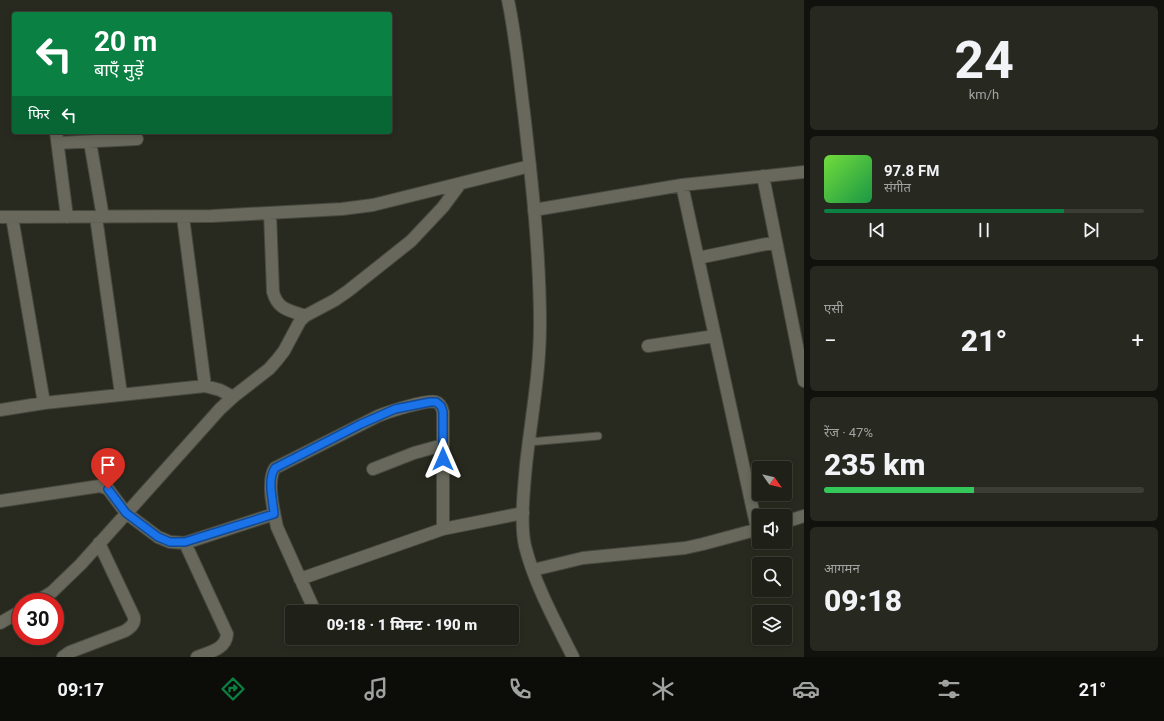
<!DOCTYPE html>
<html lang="hi">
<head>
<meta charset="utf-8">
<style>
	:root { --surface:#1f2017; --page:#272820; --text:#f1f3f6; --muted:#a1a3a1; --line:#3c3e36; --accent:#0b8043 }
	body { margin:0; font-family:Roboto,"Noto Sans Devanagari",sans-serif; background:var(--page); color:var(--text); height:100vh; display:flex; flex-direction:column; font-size:15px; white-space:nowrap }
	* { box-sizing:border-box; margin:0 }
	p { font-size:13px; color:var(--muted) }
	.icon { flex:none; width:22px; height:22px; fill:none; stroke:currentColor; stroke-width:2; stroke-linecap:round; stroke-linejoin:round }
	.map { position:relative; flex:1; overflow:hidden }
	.side { display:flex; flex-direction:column; gap:6px; padding:6px; background:#11120d; width:360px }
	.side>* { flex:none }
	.guide { position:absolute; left:12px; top:12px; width:380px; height:122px; border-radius:4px; box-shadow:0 2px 6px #0003,0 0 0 1px var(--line); background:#0b8043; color:#fff; overflow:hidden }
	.needle { width:26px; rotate:124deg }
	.controls { position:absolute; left:752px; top:461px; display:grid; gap:8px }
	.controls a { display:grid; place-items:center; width:40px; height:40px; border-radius:4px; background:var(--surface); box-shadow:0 2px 6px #0003,0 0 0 1px var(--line); font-size:20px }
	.speed { position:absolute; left:12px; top:593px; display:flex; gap:8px; font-size:20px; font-weight:700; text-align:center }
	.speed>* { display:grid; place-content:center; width:52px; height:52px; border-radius:50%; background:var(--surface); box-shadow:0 2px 6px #0003,0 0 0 1px var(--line); line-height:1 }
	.speed .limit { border:6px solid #d22; background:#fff; color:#111 }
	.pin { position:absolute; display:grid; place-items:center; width:34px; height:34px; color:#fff; margin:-41px -17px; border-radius:50% 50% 50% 0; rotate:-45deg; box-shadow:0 0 4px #0007 }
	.pin .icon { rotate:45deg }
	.me { position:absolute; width:44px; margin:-22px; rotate:0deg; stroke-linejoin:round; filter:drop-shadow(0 0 3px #0008) }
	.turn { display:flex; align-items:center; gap:14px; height:84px; padding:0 16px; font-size:18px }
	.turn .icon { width:52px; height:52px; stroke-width:2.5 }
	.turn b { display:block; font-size:28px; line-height:34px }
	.then { display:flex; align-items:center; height:38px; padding:0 16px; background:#0003; gap:8px; font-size:15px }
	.big { font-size:30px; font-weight:800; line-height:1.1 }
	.side .widget { flex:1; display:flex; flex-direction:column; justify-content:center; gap:6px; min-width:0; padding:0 14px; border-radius:6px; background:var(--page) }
	.side .dial { align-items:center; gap:0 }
	.dial b { font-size:52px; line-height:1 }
	.song { display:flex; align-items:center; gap:12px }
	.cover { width:48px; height:48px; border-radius:6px; background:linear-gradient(135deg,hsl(100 70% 55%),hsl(140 70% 35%)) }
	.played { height:4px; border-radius:2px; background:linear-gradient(90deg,var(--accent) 75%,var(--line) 75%) }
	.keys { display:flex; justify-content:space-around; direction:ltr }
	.heat { display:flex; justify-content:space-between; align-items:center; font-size:22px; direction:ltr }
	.charge { height:6px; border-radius:3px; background:linear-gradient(90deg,#34c759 47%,var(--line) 0) }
	.trip { position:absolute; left:285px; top:605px; width:234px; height:40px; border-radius:4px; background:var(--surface); box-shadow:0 2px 6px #0003,0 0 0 1px var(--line); font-weight:800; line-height:40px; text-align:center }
	.dock { display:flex; height:64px; justify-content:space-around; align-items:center; background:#0c0d09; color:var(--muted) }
	.dock .icon { width:28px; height:28px }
	.dock .on { color:var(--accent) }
	.dock b { font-size:18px; color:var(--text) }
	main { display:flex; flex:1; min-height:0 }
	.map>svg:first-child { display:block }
</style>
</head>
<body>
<main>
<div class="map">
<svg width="804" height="657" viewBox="0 0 804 657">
	<rect width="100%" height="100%" fill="#292a1f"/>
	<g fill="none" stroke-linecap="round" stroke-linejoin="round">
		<defs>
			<path id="lane" d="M529,442L598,436"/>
			<path id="street" d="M56,132L67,217
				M90,142L103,217
				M58,143L137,139
				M763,176L804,381
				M682,185L757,529
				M534,210L682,185L804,172
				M270,213L273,292C278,310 289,310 305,316
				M0,217L212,216L342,209L373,205L530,166
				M12,217L44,403
				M96,217L121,394
				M183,217L205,386
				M698,258L776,242
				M648,346L715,336
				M0,410L44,403L205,386L220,390L233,397
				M373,469L414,453L443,445
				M0,501L100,486L108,489L126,513L158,537L170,542L185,543L274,514
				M785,522L804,516
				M185,543L227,634C226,649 210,652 197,657
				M533,570L583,558L685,548L703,544L759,529
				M300,579L443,529L523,513
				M36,602L52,592L81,564L220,409L233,397L269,369L277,360L284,351L300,321L305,316L335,300L348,291L411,241L443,207L460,184
				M313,607L277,527C274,512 266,481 275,468L378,416C388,412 427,399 436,402C440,403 442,408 443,412V529
				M0,623L21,611
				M63,657L70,652L125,631C131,627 135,624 134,617L99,543"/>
			<path id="secondary" d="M508,0C516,37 519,75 524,113C532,183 540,254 540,325C540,372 531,419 526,465C524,488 520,523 525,546C535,585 555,621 573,657"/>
		</defs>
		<use href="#lane" stroke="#47483e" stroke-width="9"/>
		<use href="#street" stroke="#47483e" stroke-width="14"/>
		<use href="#secondary" stroke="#47483e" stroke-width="14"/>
		<use href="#lane" stroke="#68695c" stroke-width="7"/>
		<use href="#street" stroke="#68695c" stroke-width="12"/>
		<use href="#secondary" stroke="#68695c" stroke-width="12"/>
	</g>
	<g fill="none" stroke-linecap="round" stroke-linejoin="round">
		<defs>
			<path id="route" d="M108,489L126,513L158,537L170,542H185L274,514C273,500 267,480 275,468L361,424L395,409L430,402H436L441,406L443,412V459"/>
		</defs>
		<use href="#route" stroke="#114b97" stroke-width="10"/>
		<use href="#route" stroke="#1a73e8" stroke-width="7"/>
	</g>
</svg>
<div class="controls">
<a><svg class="needle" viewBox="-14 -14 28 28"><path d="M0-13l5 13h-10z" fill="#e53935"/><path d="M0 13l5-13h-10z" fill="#a1a3a1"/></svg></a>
<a><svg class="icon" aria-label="sound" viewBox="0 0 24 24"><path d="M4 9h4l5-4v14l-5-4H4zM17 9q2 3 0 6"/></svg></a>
<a><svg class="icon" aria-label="search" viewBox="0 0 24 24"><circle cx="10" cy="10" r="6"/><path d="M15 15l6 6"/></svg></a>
<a><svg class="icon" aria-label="layers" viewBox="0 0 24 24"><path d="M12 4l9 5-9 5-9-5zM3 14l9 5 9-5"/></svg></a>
</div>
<div class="speed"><div class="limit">30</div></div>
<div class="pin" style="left:108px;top:489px;background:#d93025"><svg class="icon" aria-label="arrive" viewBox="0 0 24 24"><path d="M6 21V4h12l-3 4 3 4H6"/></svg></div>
<svg class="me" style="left:443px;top:459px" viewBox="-20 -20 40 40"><path d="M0-17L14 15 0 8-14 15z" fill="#1a73e8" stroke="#fff" stroke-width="4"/></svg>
<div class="trip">09:18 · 1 मिनट · 190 m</div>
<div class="guide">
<div class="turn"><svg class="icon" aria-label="left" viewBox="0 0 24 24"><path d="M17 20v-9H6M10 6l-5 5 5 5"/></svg><div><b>20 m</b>बाएँ मुड़ें</div></div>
<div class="then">फिर<svg class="icon" aria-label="left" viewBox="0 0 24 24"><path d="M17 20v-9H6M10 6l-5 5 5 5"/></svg></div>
</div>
</div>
<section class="side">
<div class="widget dial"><b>24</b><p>km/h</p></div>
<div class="widget">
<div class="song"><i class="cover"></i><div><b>97.8 FM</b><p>संगीत</p></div></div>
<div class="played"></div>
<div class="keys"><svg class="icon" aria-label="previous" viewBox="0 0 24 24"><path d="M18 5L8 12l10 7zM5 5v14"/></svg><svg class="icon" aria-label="pause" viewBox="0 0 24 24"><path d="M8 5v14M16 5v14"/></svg><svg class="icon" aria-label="next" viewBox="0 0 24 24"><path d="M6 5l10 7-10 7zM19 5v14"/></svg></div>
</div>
<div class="widget"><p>एसी</p>
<div class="heat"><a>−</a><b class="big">21°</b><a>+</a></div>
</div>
<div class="widget"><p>रेंज · 47%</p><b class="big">235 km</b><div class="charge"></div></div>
<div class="widget"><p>आगमन</p><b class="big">09:18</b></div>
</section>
</main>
<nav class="dock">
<b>09:17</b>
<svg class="icon on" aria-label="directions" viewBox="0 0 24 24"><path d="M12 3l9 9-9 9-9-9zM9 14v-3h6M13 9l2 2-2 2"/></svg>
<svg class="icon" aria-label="music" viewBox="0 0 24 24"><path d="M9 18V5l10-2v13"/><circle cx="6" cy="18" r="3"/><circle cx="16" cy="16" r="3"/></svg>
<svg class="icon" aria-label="phone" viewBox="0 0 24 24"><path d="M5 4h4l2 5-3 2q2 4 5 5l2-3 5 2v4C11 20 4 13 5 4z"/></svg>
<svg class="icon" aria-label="climate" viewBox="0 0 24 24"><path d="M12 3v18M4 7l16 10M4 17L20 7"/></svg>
<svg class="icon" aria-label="car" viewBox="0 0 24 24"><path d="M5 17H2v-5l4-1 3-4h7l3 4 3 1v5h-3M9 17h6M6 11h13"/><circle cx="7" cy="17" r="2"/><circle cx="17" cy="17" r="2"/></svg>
<svg class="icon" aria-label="filters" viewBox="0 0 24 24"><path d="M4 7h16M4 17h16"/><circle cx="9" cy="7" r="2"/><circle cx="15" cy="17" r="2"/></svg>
<b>21°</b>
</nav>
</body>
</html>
